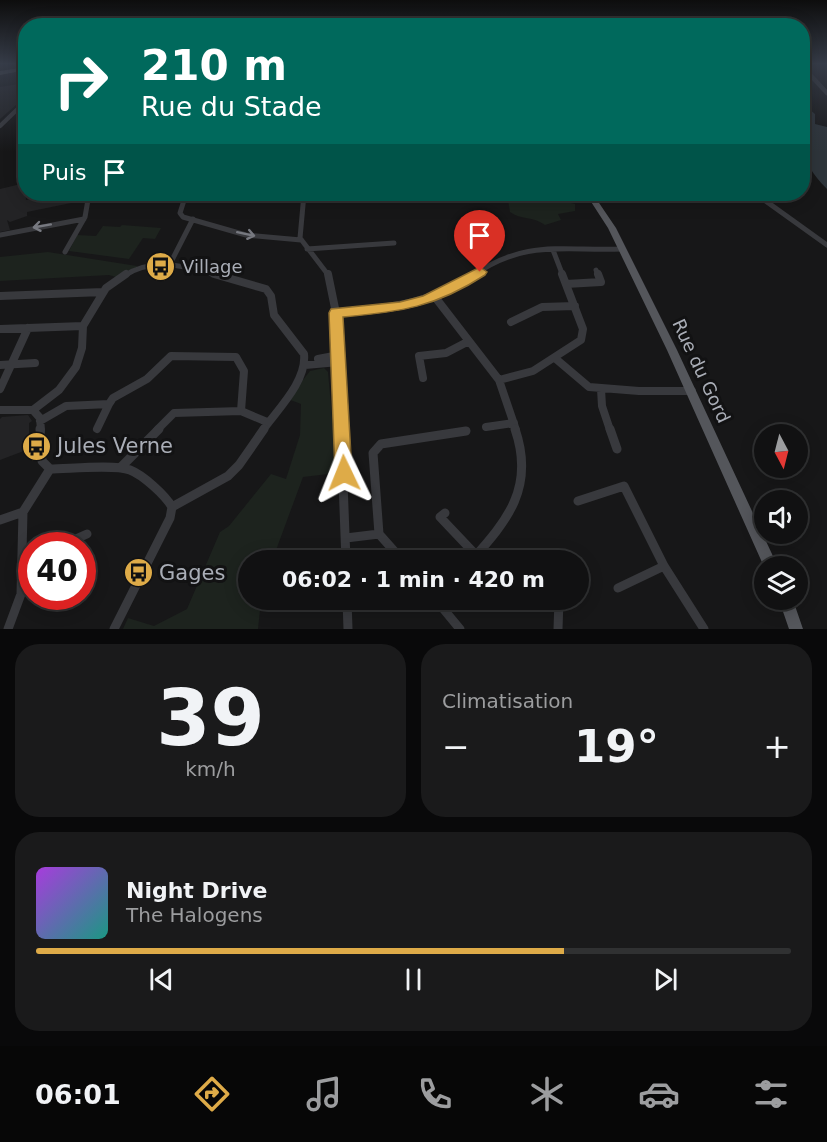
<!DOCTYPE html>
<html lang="fr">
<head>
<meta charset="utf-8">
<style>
	:root { --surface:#111112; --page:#1a1a1b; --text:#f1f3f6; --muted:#9c9d9f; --line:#303132; --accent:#deab48 }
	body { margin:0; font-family:"DejaVu Sans",sans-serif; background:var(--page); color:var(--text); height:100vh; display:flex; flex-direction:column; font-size:22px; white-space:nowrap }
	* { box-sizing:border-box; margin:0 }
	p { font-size:20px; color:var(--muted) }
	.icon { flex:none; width:33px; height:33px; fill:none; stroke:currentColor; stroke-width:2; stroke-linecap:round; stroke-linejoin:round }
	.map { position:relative; height:629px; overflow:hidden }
	.sheet { display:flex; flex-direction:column; gap:15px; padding:15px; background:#09090a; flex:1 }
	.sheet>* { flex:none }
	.hud { position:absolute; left:18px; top:18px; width:792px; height:183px; border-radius:24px; box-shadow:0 3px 15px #0003,0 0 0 2px var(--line); background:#00695c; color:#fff; overflow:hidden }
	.needle { width:39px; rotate:173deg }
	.controls { position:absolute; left:754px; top:424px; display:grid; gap:12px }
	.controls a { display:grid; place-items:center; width:54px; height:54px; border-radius:50%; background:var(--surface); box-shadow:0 3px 15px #0003,0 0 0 2px var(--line); font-size:30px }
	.speed { position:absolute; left:18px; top:532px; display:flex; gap:12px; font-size:30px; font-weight:700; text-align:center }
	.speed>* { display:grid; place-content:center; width:78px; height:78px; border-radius:50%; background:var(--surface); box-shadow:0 3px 15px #0003,0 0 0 2px var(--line); line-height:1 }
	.speed .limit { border:9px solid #d22; background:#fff; color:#111 }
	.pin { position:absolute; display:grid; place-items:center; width:51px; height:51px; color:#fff; margin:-62px -26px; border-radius:50% 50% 50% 0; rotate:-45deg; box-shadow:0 0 6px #0007 }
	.pin .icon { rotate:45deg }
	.me { position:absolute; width:66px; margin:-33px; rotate:358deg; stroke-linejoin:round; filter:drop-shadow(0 0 4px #0008) }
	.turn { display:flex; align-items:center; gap:21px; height:126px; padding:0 24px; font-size:27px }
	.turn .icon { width:78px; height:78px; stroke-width:2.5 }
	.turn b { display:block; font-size:42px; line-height:51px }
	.then { display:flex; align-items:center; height:57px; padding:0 24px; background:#0003; gap:12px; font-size:22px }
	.big { font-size:45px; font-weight:700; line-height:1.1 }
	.sheet .widget { flex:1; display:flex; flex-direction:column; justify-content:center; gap:9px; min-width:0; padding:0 21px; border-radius:24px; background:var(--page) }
	.sheet .dial { align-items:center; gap:0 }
	.dial b { font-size:78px; line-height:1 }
	.song { display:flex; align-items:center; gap:18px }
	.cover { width:72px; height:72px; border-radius:9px; background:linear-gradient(135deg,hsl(280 70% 55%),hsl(170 70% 35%)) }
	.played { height:6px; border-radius:3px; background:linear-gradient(90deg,var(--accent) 70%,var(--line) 70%) }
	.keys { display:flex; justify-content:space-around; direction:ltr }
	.heat { display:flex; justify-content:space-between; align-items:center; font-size:33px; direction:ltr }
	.sheet .tiles { flex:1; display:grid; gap:15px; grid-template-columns:1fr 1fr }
	.widget:last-child { grid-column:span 2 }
	.trip { position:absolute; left:238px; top:550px; width:351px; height:60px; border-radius:30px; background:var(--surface); box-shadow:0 3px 15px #0003,0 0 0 2px var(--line); font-weight:700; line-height:60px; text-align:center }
	.menu { display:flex; height:96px; justify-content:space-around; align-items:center; background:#070707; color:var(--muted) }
	.menu .icon { width:42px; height:42px }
	.menu .on { color:var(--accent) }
	.menu b { font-size:27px; color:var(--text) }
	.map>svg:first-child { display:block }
</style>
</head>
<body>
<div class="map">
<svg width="827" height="629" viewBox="0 0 827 629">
	<rect width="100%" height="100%" fill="#171718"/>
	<path fill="#232325" d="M25,83V97L0,119V87Z
		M25,183L26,200L56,194H73L70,198L76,197V202L27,212V216L10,222L7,220L10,230L0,232V189Z
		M28,415L32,421L29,423V449L0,460V419L2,417Z"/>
	<path fill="#1d231e" d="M507,194H566L567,202L575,204V211L558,214L561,220L545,225C533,216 521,220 510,212Z
		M122,225L161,228L155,239L143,238L129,259L69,251L77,235L96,236L103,226L120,227Z
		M48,252L137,266V267L116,277L109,275L0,281V257Z
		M324,368L328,372L337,473L303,477L272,561H249V600H261L258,629H123L128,618L154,626L187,609L220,532L229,526L271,474L286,479L300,435L301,404L288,399L310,371Z"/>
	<path fill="#2e353b" d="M803,104L815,114V124L827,127V189C797,158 802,145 803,104Z"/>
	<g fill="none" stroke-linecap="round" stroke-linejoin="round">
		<path stroke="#38393d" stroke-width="4.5" d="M802,66L827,93
			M0,126L26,101"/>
		<path stroke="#38393d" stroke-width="5" d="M186,194L180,213L183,217L246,235L301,240
			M304,194L300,238L329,276
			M756,194L827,245
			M90,200L127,195L161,194
			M0,235L84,219
			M307,249L394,243
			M553,250L563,276
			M65,252L85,217L89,194
			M170,264L193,219
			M596,270L598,276
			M124,276C153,256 189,267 219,276
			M472,276C526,239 560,251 621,249"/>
		<path stroke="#38393d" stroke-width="8" d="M214,274L266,289L271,296L274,315L304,354C307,381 278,409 263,430
			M328,274L336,313L341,430
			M566,284L601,282L598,274
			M0,296L103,292
			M435,297L499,380L516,430
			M336,313C389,307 428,306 474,274
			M511,322L542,307L575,306
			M0,329L83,326
			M318,359L339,355
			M556,359L589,387L639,391H692
			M0,365L35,363
			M305,365L339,362
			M423,378L419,356L446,353L469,341
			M499,380L533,371L581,340L583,329L562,274
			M0,389L28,328
			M601,389L602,406L610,430
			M0,410H33
			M33,410L59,390L76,367L82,348L83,326L106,288L126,274
			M33,410L40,418L41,430
			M40,421L66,406L109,404L113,398L147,379L171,356L236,357L244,371L241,411L267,422
			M486,427L514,423
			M97,429L109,404
			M157,430L174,413L241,411"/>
		<path stroke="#38393d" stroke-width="9" d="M40,429L42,461L50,469C68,469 115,464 130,470C143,475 165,495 172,507
			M341,429L346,561
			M610,429L617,449
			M120,468L159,429
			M578,501L624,486L664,566L704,629
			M445,513L440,517L476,555
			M0,520L23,512
			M379,534L403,561
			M346,538L379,534L373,453L381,444L466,431
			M60,546L87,534
			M471,561C508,520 535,487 515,429
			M22,563L32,559
			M618,588L664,566
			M347,600L348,629
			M436,600L460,629
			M8,629L21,594L23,512L50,469
			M114,629L170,518L172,507L228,476L239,465L264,429
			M558,629L559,600"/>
		<path fill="#54565b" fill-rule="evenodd" d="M26,67V70L0,75V71Z
			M586,194H593L616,228L677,350L778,567H765V569L667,350L608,228Z
			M779,600H793L803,629H789Z"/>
	</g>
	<defs><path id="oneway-shaft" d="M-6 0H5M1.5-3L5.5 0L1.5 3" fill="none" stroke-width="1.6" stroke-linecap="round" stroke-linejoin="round" transform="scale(1.5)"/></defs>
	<g stroke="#777980">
		<use href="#oneway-shaft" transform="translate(42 226) rotate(170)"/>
		<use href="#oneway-shaft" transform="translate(246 234) rotate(12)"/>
	</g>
	<linearGradient id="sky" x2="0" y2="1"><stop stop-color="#0d0d0d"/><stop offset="0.42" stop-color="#363c48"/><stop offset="1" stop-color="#363c48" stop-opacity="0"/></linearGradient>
	<rect width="827" height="152" fill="url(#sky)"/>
	<path fill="#deab48" stroke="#906f2f" stroke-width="1.5" d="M480,267L487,272L485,275C436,307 400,312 343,317L352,473L350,479L344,482L337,479L335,473L329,313L331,309L400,302L423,296Z"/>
	<defs>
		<symbol id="bus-disc" viewBox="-11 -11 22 22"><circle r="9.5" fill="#deab48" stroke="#121213"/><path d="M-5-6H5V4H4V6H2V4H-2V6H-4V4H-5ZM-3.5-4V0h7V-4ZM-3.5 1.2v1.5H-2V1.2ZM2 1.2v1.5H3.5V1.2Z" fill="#111"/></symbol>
	</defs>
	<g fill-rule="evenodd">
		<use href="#bus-disc" x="144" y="250" width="33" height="33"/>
		<use href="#bus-disc" x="20" y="430" width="33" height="33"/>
		<use href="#bus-disc" x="122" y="556" width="33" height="33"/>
	</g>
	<g text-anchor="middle" stroke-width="6" stroke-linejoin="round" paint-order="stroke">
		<g font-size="18" fill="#aaaeb7" stroke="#121213" text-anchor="start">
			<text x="182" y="273">Village</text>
		</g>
		<g font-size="18" fill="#aaaeb7" stroke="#121213">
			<text transform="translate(701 371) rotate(65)" y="6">Rue du Gord</text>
		</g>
		<g font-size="21" fill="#aaaeb7" stroke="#121213" text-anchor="start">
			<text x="57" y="453">Jules Verne</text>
			<text x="159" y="580">Gages</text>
		</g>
	</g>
</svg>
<div class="controls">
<a><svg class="needle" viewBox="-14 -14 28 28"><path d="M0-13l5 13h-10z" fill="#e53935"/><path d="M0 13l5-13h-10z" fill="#9c9d9f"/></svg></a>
<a><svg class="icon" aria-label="sound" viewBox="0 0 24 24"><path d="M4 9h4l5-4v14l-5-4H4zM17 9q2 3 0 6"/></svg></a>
<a><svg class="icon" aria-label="layers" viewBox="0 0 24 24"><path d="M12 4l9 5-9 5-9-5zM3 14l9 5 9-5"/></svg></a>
</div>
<div class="speed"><div class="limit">40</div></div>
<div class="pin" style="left:480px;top:272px;background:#d93025"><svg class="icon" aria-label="arrive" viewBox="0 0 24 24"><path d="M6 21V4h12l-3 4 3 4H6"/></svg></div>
<svg class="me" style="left:344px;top:473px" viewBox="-20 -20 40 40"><path d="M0-17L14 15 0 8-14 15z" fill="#deab48" stroke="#fff" stroke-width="4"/></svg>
<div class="trip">06:02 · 1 min · 420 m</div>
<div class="hud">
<div class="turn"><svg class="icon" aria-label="right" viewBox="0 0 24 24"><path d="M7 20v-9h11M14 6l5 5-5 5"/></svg><div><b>210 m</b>Rue du Stade</div></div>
<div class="then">Puis<svg class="icon" aria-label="arrive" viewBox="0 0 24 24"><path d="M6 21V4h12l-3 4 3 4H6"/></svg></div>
</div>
</div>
<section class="sheet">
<div class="tiles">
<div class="widget dial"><b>39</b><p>km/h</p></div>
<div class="widget"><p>Climatisation</p>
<div class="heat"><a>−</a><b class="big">19°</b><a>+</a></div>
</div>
<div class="widget">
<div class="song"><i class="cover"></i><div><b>Night Drive</b><p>The Halogens</p></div></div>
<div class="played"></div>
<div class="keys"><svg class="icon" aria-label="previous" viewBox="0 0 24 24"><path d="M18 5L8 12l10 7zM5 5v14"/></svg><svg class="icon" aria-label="pause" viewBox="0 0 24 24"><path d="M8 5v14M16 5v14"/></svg><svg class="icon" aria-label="next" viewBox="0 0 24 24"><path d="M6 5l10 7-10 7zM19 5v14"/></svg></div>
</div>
</div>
</section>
<nav class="menu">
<b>06:01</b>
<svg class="icon on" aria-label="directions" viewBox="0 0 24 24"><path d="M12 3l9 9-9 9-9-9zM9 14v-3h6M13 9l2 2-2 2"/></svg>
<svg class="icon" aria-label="music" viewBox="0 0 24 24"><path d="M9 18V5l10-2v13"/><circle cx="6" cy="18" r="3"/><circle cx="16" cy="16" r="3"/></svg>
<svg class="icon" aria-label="phone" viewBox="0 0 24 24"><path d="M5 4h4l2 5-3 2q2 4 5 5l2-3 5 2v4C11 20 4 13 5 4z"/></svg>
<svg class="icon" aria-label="climate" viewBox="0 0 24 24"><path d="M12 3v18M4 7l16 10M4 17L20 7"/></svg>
<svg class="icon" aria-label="car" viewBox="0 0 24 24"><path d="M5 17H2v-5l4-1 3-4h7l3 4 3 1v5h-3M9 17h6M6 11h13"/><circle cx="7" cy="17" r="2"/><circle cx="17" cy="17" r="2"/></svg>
<svg class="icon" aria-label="filters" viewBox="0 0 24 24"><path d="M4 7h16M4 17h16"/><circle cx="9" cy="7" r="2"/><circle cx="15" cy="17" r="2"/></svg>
</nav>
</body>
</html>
